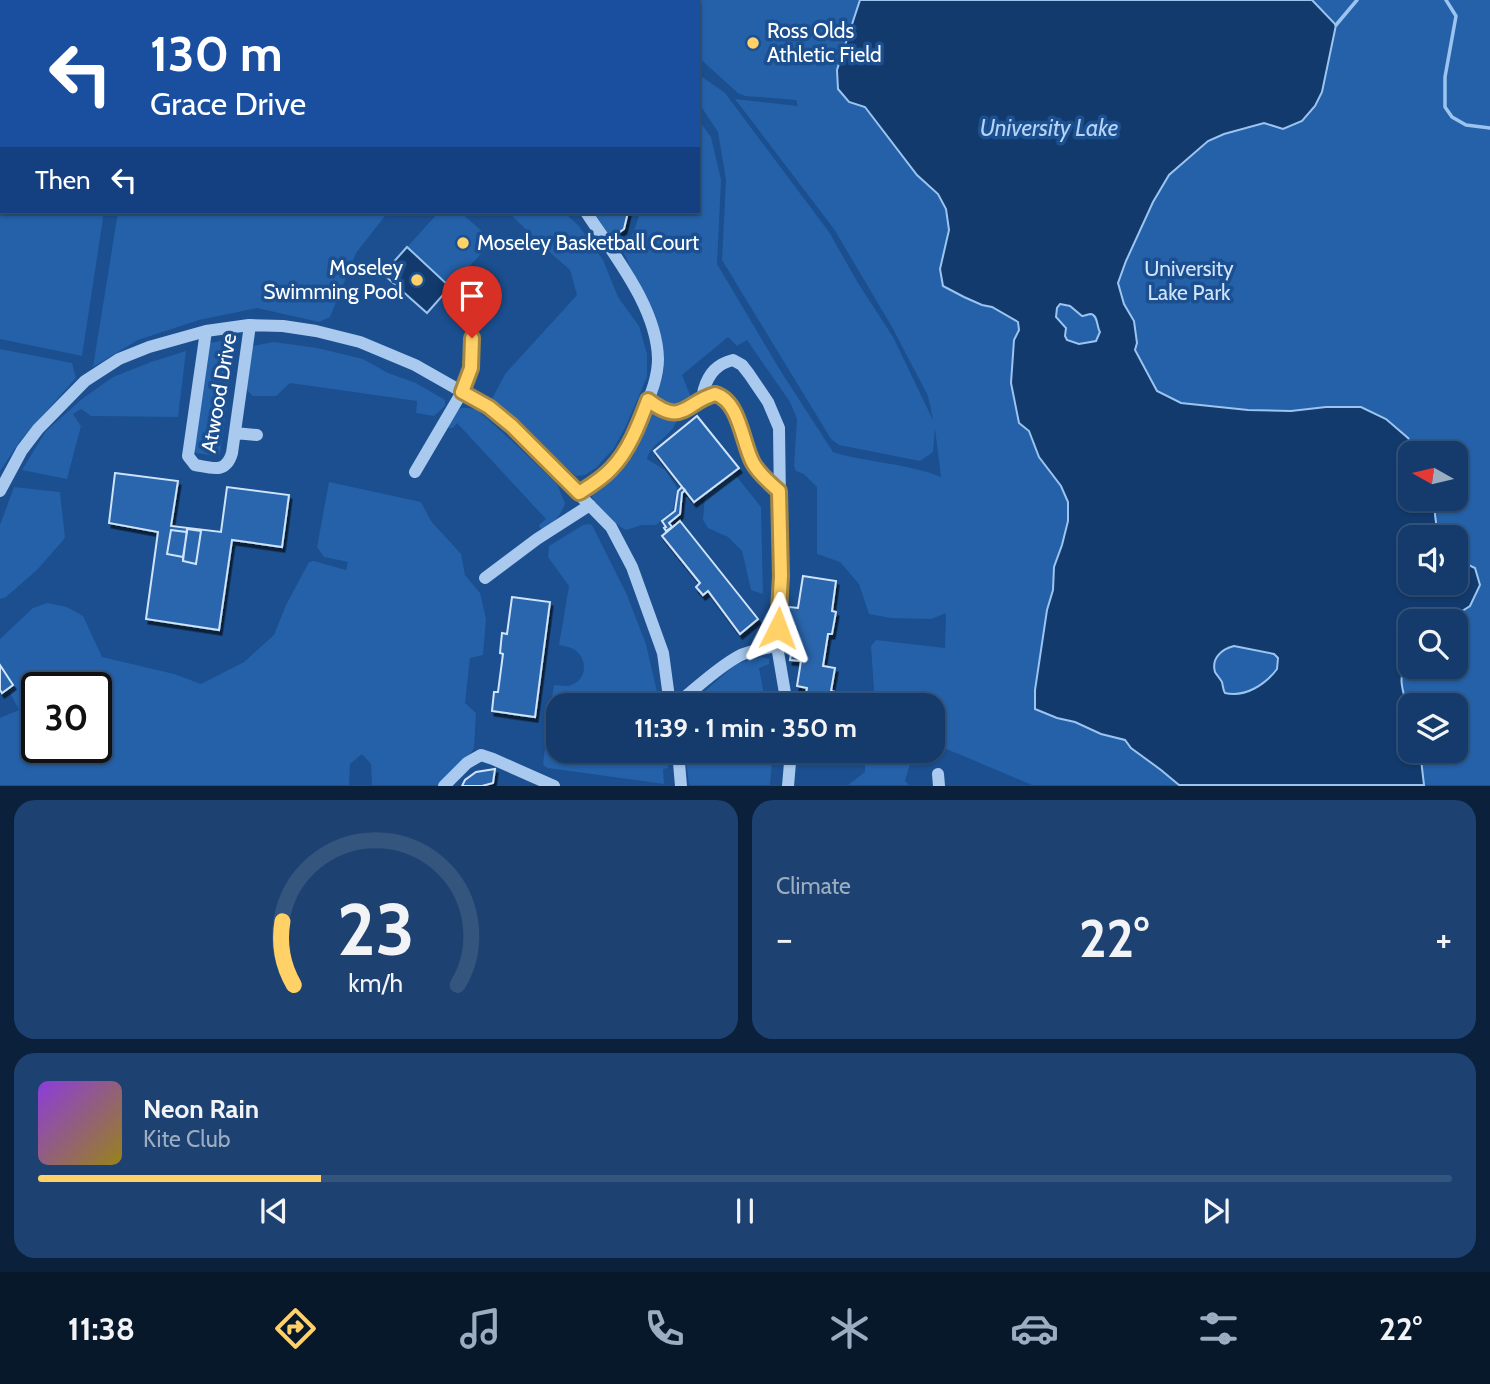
<!DOCTYPE html>
<html lang="en">
<head>
<meta charset="utf-8">
<style>
	:root { --surface:#143b6b; --page:#1d4271; --text:#f1f3f6; --muted:#9dadc1; --line:#33557e; --accent:#ffd166 }
	body { margin:0; font-family:Cabin,sans-serif; background:var(--page); color:var(--text); height:100vh; display:flex; flex-direction:column; font-size:26px; white-space:nowrap }
	* { box-sizing:border-box; margin:0 }
	p { font-size:23px; color:var(--muted) }
	.icon { flex:none; width:38px; height:38px; fill:none; stroke:currentColor; stroke-width:2; stroke-linecap:round; stroke-linejoin:round }
	.map { position:relative; height:786px; overflow:hidden }
	.details { display:flex; flex-direction:column; gap:14px; padding:14px; background:#0b203b; flex:1 }
	.details>* { flex:none }
	.top-card { position:absolute; left:0px; top:0px; width:700px; height:214px; box-shadow:0 2px 5px #0004,0 0 0 2px var(--line); background:#1a4fa0; color:#fff; overflow:hidden }
	.needle { width:46px; rotate:278deg }
	.controls { position:absolute; left:1398px; top:441px; display:grid; gap:14px }
	.controls a { display:grid; place-items:center; width:70px; height:70px; border-radius:14px; background:var(--surface); box-shadow:0 2px 5px #0004,0 0 0 2px var(--line); font-size:35px }
	.speed { position:absolute; left:21px; top:672px; display:flex; gap:14px; font-size:35px; font-weight:700; text-align:center }
	.speed>* { display:grid; place-content:center; width:91px; height:91px; border-radius:50%; background:var(--surface); box-shadow:0 2px 5px #0004,0 0 0 2px var(--line); line-height:1 }
	.speed .limit { border:4px solid #111; border-radius:10px; background:#fff; color:#111 }
	.pin { position:absolute; display:grid; place-items:center; width:60px; height:60px; color:#fff; margin:-72px -30px; border-radius:50% 50% 50% 0; rotate:-45deg; box-shadow:0 0 7px #0007 }
	.pin .icon { rotate:45deg }
	.me { position:absolute; width:77px; margin:-38px; rotate:3deg; stroke-linejoin:round; filter:drop-shadow(0 0 5px #0008) }
	.turn { display:flex; align-items:center; gap:24px; height:147px; padding:0 35px; font-size:32px }
	.turn .icon { width:91px; height:91px; stroke-width:2.5 }
	.turn b { display:block; font-size:49px; line-height:60px }
	.then { display:flex; align-items:center; height:66px; padding:0 35px; background:#0003; gap:14px; font-size:26px }
	.big { font-size:52px; font-weight:800; line-height:1.1 }
	.details .card { flex:1; display:flex; flex-direction:column; justify-content:center; gap:10px; min-width:0; padding:0 24px; border-radius:21px; background:var(--page) }
	.details .dial { align-items:center; gap:0 }
	.dial svg { height:182px; overflow:visible; fill:none; stroke:var(--line); stroke-width:7; stroke-linecap:round; text-anchor:middle }
	.dial text { fill:var(--text); stroke:none }
	.song { display:flex; align-items:center; gap:21px }
	.cover { width:84px; height:84px; border-radius:10px; background:linear-gradient(135deg,hsl(270 70% 55%),hsl(50 70% 35%)) }
	.played { height:7px; border-radius:4px; background:linear-gradient(90deg,var(--accent) 20%,var(--line) 20%) }
	.keys { display:flex; justify-content:space-around; direction:ltr }
	.heat { display:flex; justify-content:space-between; align-items:center; font-size:38px; direction:ltr }
	.details .tiles { flex:1; display:grid; gap:14px; grid-template-columns:1fr 1fr }
	.card:last-child { grid-column:span 2 }
	.trip { position:absolute; left:546px; top:693px; width:399px; height:70px; border-radius:21px; background:var(--surface); box-shadow:0 2px 5px #0004,0 0 0 2px var(--line); font-weight:800; line-height:70px; text-align:center }
	.tab-bar { display:flex; height:112px; justify-content:space-around; align-items:center; background:#08182b; color:var(--muted) }
	.tab-bar .icon { width:49px; height:49px }
	.tab-bar .selected { color:var(--accent) }
	.tab-bar b { font-size:32px; color:var(--text) }
	.map>svg:first-child { display:block }
</style>
</head>
<body>
<div class="map">
<svg width="1490" height="786" viewBox="0 0 1490 786">
	<defs>
		<filter id="shadow"><feDropShadow dx="2.5" dy="4.5" stdDeviation="0" flood-color="#0009"/></filter>
	</defs>
	<rect width="100%" height="100%" fill="#1b4f8f"/>
	<path fill="#2461a8" fill-rule="evenodd" d="M0,0L8,2H2V212H104L82,356L0,339Z
		M151,0H551V2H151Z
		M615,0H1490V785H1032L937,745V741L933,743V705H875L871,646L876,640L945,648L946,613L931,619L891,618L869,614L859,584L840,562L817,554V487L804,474L796,471L794,466L797,419L790,402L747,340L737,346L728,337L682,375L691,397C674,412 674,409 654,400C657,392 661,383 663,374C668,345 636,281 624,253C628,241 639,223 639,212H698V119L711,137L721,180L717,264L780,370L833,452C868,463 907,463 941,477L935,429L933,452L920,461L839,445L831,439L722,260L726,180L718,132L698,102V74L725,93L829,232L858,283L893,337L933,420L928,396L892,327L834,229L735,99L798,106L796,100L745,96L738,93L698,57V2H618ZM1410,453H1456V499H1410ZM1410,537H1456V583H1410ZM1410,621H1456V667H1410ZM1410,705H1456V751H1410Z
		M118,212H388L356,253L330,317L319,322L257,308L199,320L138,340L93,367Z
		M439,212H460L493,241L450,287L407,247Z
		M508,212H567L568,216L579,226L603,260L618,297L639,326L647,354V377L625,428L614,448L597,467L585,475L576,476L491,401L505,374L577,295L570,270L547,250Z
		M233,339H236L220,453L216,456L196,453L194,449L209,343Z
		M274,342L317,348L363,359L388,373L416,383L445,400V406L434,416L416,413L417,401L290,383L276,396H253L246,389L253,346Z
		M0,349L72,363L76,378L20,441L0,471Z
		M186,351L178,417L91,416L81,409L73,414L81,426L67,479L22,470L46,431L82,399L113,377L151,362Z
		M652,407L677,418C674,437 651,441 647,459L665,470L677,488L673,510L656,525H642L626,530C610,521 600,510 590,494L613,475L633,456Z
		M461,408H467L476,409L512,441L557,484L565,503C561,516 555,522 542,529L540,528L539,525L546,519L457,423L453,428H448C448,420 455,413 461,408Z
		M733,472L761,507L763,594L751,590L742,551L728,537L708,528L703,520L705,495Z
		M329,482L421,502L431,521L461,554L465,575L480,593L486,619L483,655L470,658L465,703L476,713L474,748L469,756L439,785H372L371,764L362,754L350,764L349,785H0V718L19,710L10,693L0,680V639L33,608L47,603L67,607L83,616L102,657L174,674L201,684L244,662L274,635L286,605L309,562L314,561L346,570L348,562L324,557L317,547ZM37,688H96V747H37Z
		M14,487L60,492L65,538L37,570L6,597L0,599V525Z
		M588,524L592,525L627,595L646,644L660,705H558V751H666L668,768L663,769L664,784L548,768L544,766L543,763L554,685C560,685 566,687 571,685C587,680 588,659 575,650C570,647 565,646 559,645L569,586L548,557L549,546L583,525Z
		M762,657L769,659V664L759,668L766,705H693L697,698L736,664Z
		M685,751H773L770,785H689Z
		M865,751H917L913,753L905,781L909,785H848L865,772Z"/>
	<path fill="#123a6d" stroke="#9cc4f0" stroke-width="2" fill-rule="evenodd" d="M860,0H1312L1336,25L1322,92L1315,106L1302,121L1283,129L1264,123L1224,134L1208,141L1169,175L1153,202L1126,261L1118,283L1124,304L1134,321L1137,343L1135,350L1157,391L1181,403L1248,410L1291,411L1326,407H1361L1386,419L1408,438L1417,453H1410V499H1436L1435,515L1438,537H1410V583H1456V559L1475,568L1480,585L1470,606L1446,621H1410V659C1393,678 1406,696 1410,717C1412,728 1410,740 1410,751H1420L1424,785H1179L1161,770L1131,748L1125,740L1101,734L1075,722L1057,718L1035,709V690L1047,610L1053,590L1054,567L1062,545L1068,521V502L1061,486L1039,457L1029,431L1019,423L1011,383L1014,340L1019,330L1018,322L992,307L982,305L964,297L943,286L940,269L949,230L946,209L938,194L917,175L865,107L849,102L838,89L837,70ZM1060,304L1070,306L1082,316C1085,316 1088,314 1091,314C1098,315 1097,328 1100,332L1096,341L1079,344L1067,340L1065,336L1066,328L1056,317L1057,308ZM1234,646L1274,654L1278,658L1277,669C1266,684 1245,698 1225,693C1223,690 1223,686 1222,682C1221,680 1216,674 1215,672C1211,658 1222,649 1234,646Z
		M407,247L450,287L427,313L383,274Z"/>
	<g fill="none" stroke-linecap="round" stroke-linejoin="round">
		<path stroke="#9cc4f0" stroke-width="3.5" d="M1446,0L1456,16L1445,77V107L1452,117L1466,125L1490,128
			M1336,25L1357,0"/>
	</g>
	<path fill="#2a66ad" stroke="#cfe3fa" stroke-width="2" fill-rule="evenodd" filter="url(#shadow)" d="M591,212H628L624,229L613,237L607,234Z
		M697,416L739,468L694,502L654,451Z
		M115,473L178,481L171,526L221,532L227,487L289,495L282,547L232,540L219,630L146,619L158,532L109,523ZM187,529L201,531L196,564L183,561V557L167,554L171,530L187,532Z
		M682,487L685,490L682,493L680,514L669,523L672,527L666,531L664,528L666,527L662,521L675,511L678,491Z
		M680,521L758,619L740,634L708,591L703,595L696,587L700,583L662,536Z
		M187,529L201,531L196,564L183,561Z
		M171,530L187,532L183,557L167,554Z
		M803,576L836,581L832,611L836,612L832,634H828L823,666L835,668L831,691L835,692L833,705H804L807,688L797,686L801,661L790,660L795,627L786,626L789,607L798,608Z
		M512,597L550,602L535,717L492,711L494,692H498L503,654L500,653L502,633L507,634Z
		M0,665L13,685L2,693L0,690Z
		M495,769L493,783L482,786H462L465,780L476,772Z"/>
	<g fill="none" stroke-linecap="round" stroke-linejoin="round">
		<path stroke="#a9c9ee" stroke-width="12" d="M206,331L188,456L195,465C212,468 226,474 232,453L250,325
			M648,400C664,412 675,417 692,406C694,405 700,401 701,400C703,397 703,393 704,389C709,373 717,364 733,360L742,365L749,374L768,402L779,428L781,576L777,646C764,649 750,650 739,656C715,669 696,689 675,705
			M701,400L715,394C740,401 742,442 753,463C759,474 770,483 780,491
			M235,433L257,435
			M415,472L462,392L471,368L473,338
			M0,491L22,450L38,429L85,381L119,359L149,347L206,331L249,325L283,326L316,331L360,342L415,365L489,407L512,426L611,527L632,567L663,653L670,705
			M579,493C589,486 600,479 610,471C625,457 633,435 642,416C649,398 658,379 658,359C657,307 613,254 586,212
			M485,578L537,539L590,505
			M777,646L787,705
			M678,751L681,786
			M938,774L939,786
			M444,786L467,763L481,755L493,759L554,786
			M788,786L791,751"/>
	</g>
	<g fill="none" stroke-linecap="round" stroke-linejoin="round">
		<defs>
			<path id="route" d="M472,338L471,368L462,392L489,407L512,426L579,493C590,486 602,479 611,469C629,451 639,424 648,400C683,427 684,403 715,394C740,401 742,443 753,463C759,474 770,483 779,491L781,576L778,628"/>
		</defs>
		<use href="#route" stroke="#a68842" stroke-width="18"/>
		<use href="#route" stroke="#ffd166" stroke-width="12"/>
	</g>
	<g fill="#ffd166" stroke="#1b4f8f" stroke-width="2.5">
		<circle cx="753" cy="43" r="7"/>
		<circle cx="463" cy="243" r="7"/>
		<circle cx="417" cy="280" r="7"/>
	</g>
	<g text-anchor="middle" stroke-width="7" stroke-linejoin="round" paint-order="stroke">
		<g font-size="21" fill="#fff" stroke="#1b4f8f" text-anchor="start">
			<text x="767" y="38">Ross Olds<tspan x="767" dy="24">Athletic Field</tspan></text>
			<text x="477" y="250">Moseley Basketball Court</text>
			<text x="403" y="275" text-anchor="end">Moseley<tspan x="403" dy="24">Swimming Pool</tspan></text>
		</g>
		<g font-size="21" fill="#cfe3fa" stroke="#1b4f8f">
			<text x="1189" y="276">University<tspan x="1189" dy="24">Lake Park</tspan></text>
		</g>
		<g font-size="21" fill="#fff" stroke="#1b4f8f">
			<text transform="translate(219 393) rotate(-80)" y="7">Atwood Drive</text>
		</g>
		<g font-size="23" font-style="italic" fill="#b5d3f5" stroke="#1b4f8f">
			<text x="1049" y="136">University Lake</text>
		</g>
	</g>
</svg>
<div class="controls">
<a><svg class="needle" viewBox="-14 -14 28 28"><path d="M0-13l5 13h-10z" fill="#e53935"/><path d="M0 13l5-13h-10z" fill="#9dadc1"/></svg></a>
<a><svg class="icon" aria-label="sound" viewBox="0 0 24 24"><path d="M4 9h4l5-4v14l-5-4H4zM17 9q2 3 0 6"/></svg></a>
<a><svg class="icon" aria-label="search" viewBox="0 0 24 24"><circle cx="10" cy="10" r="6"/><path d="M15 15l6 6"/></svg></a>
<a><svg class="icon" aria-label="layers" viewBox="0 0 24 24"><path d="M12 4l9 5-9 5-9-5zM3 14l9 5 9-5"/></svg></a>
</div>
<div class="speed"><div class="limit">30</div></div>
<div class="pin" style="left:472px;top:338px;background:#d93025"><svg class="icon" aria-label="arrive" viewBox="0 0 24 24"><path d="M6 21V4h12l-3 4 3 4H6"/></svg></div>
<svg class="me" style="left:778px;top:628px" viewBox="-20 -20 40 40"><path d="M0-17L14 15 0 8-14 15z" fill="#ffd166" stroke="#fff" stroke-width="4"/></svg>
<div class="trip">11:39 · 1 min · 350 m</div>
<div class="top-card">
<div class="turn"><svg class="icon" aria-label="left" viewBox="0 0 24 24"><path d="M17 20v-9H6M10 6l-5 5 5 5"/></svg><div><b>130 m</b>Grace Drive</div></div>
<div class="then">Then<svg class="icon" aria-label="left" viewBox="0 0 24 24"><path d="M17 20v-9H6M10 6l-5 5 5 5"/></svg></div>
</div>
</div>
<section class="details">
<div class="tiles">
<div class="card dial"><svg viewBox="0 0 100 80">
<path d="M14 69A42 42 0 1 1 86 69"/>
<path d="M14 69A42 42 0 0 1 9 41" stroke="#ffd166"/>
<text x="50" y="56" font-size="32" font-weight="700">23</text>
<text x="50" y="72" font-size="11">km/h</text>
</svg></div>
<div class="card"><p>Climate</p>
<div class="heat"><a>−</a><b class="big">22°</b><a>+</a></div>
</div>
<div class="card">
<div class="song"><i class="cover"></i><div><b>Neon Rain</b><p>Kite Club</p></div></div>
<div class="played"></div>
<div class="keys"><svg class="icon" aria-label="previous" viewBox="0 0 24 24"><path d="M18 5L8 12l10 7zM5 5v14"/></svg><svg class="icon" aria-label="pause" viewBox="0 0 24 24"><path d="M8 5v14M16 5v14"/></svg><svg class="icon" aria-label="next" viewBox="0 0 24 24"><path d="M6 5l10 7-10 7zM19 5v14"/></svg></div>
</div>
</div>
</section>
<nav class="tab-bar">
<b>11:38</b>
<svg class="icon selected" aria-label="directions" viewBox="0 0 24 24"><path d="M12 3l9 9-9 9-9-9zM9 14v-3h6M13 9l2 2-2 2"/></svg>
<svg class="icon" aria-label="music" viewBox="0 0 24 24"><path d="M9 18V5l10-2v13"/><circle cx="6" cy="18" r="3"/><circle cx="16" cy="16" r="3"/></svg>
<svg class="icon" aria-label="phone" viewBox="0 0 24 24"><path d="M5 4h4l2 5-3 2q2 4 5 5l2-3 5 2v4C11 20 4 13 5 4z"/></svg>
<svg class="icon" aria-label="climate" viewBox="0 0 24 24"><path d="M12 3v18M4 7l16 10M4 17L20 7"/></svg>
<svg class="icon" aria-label="car" viewBox="0 0 24 24"><path d="M5 17H2v-5l4-1 3-4h7l3 4 3 1v5h-3M9 17h6M6 11h13"/><circle cx="7" cy="17" r="2"/><circle cx="17" cy="17" r="2"/></svg>
<svg class="icon" aria-label="filters" viewBox="0 0 24 24"><path d="M4 7h16M4 17h16"/><circle cx="9" cy="7" r="2"/><circle cx="15" cy="17" r="2"/></svg>
<b>22°</b>
</nav>
</body>
</html>
